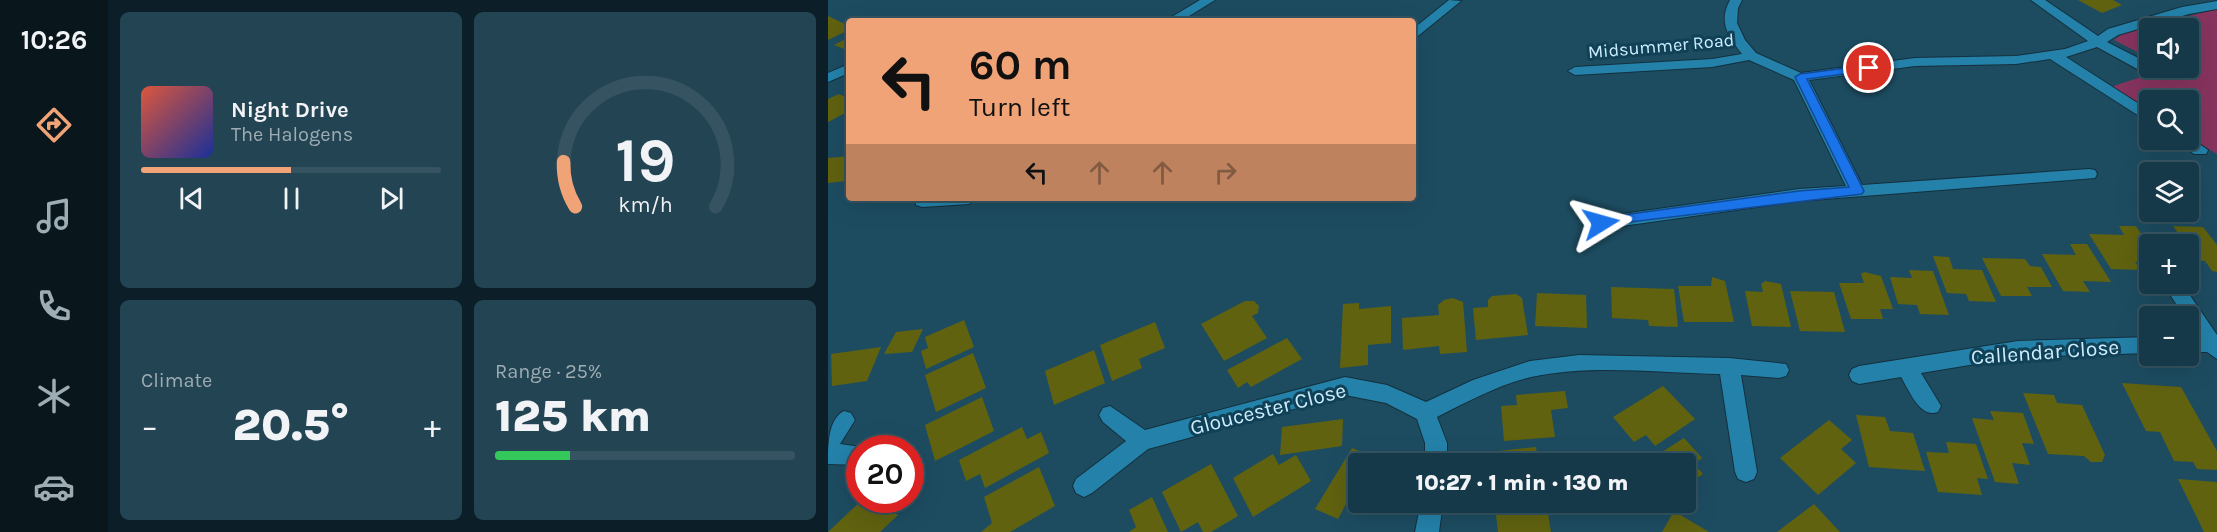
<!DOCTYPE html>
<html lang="en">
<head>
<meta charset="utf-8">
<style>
	:root { --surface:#163949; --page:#234453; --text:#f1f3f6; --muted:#9eacb4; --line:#355361; --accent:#efa376 }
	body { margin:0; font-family:Karla,sans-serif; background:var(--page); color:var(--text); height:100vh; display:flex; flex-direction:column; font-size:22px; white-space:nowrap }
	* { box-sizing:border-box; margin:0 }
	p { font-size:20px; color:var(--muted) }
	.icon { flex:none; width:33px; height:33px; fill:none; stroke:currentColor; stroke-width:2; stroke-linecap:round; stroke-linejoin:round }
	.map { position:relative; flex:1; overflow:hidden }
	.details { display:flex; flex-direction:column; gap:12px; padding:12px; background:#0c1f28; width:720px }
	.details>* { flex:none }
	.banner { position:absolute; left:18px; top:18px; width:570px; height:183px; border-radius:6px; box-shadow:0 6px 24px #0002,0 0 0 2px var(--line); background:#efa376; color:#111; overflow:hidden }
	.tools { position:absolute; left:1311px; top:18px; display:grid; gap:12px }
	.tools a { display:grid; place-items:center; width:60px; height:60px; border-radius:6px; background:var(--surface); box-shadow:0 6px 24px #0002,0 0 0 2px var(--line); font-size:30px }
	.speed { position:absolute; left:18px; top:435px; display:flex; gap:12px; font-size:30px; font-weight:700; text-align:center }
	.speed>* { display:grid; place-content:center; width:78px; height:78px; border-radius:50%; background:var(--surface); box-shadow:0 6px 24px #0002,0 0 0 2px var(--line); line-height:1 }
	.speed .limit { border:9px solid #d22; background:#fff; color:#111 }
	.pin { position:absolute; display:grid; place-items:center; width:51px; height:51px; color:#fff; margin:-26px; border:3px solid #fff; border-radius:50%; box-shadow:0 2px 6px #0007 }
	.me { position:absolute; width:66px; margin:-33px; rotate:82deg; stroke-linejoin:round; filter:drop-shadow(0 0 4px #0008) }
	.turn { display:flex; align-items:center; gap:21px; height:126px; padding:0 24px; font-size:27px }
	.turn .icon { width:78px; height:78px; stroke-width:2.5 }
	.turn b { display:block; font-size:42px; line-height:51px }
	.lanes { display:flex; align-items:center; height:57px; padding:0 24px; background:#0003; justify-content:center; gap:30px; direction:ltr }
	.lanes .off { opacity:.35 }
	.big { font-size:45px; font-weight:800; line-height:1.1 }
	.details .card { flex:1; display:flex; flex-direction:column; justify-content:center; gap:9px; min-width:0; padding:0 21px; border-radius:9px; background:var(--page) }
	.details .dial { align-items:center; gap:0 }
	.dial svg { height:156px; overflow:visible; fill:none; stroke:var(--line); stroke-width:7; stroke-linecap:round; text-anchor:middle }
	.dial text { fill:var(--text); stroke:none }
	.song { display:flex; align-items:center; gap:18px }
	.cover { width:72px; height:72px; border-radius:9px; background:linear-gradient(135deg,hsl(10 70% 55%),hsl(230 70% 35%)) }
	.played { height:6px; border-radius:3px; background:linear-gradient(90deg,var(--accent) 50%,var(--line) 50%) }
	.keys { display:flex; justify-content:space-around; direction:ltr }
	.heat { display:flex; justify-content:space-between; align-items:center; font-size:33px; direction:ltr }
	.charge { height:9px; border-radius:4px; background:linear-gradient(90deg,#34c759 25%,var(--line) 0) }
	.details .tiles { flex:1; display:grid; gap:12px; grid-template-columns:repeat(2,1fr) }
	.trip { position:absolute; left:520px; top:453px; width:348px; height:60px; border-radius:6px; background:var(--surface); box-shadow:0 6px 24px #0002,0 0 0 2px var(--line); font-weight:800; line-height:60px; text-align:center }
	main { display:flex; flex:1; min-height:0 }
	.tabs { display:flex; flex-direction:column; width:108px; justify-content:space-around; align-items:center; background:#09171d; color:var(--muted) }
	.tabs .icon { width:42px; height:42px }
	.tabs .on { color:var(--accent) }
	.tabs b { font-size:27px; color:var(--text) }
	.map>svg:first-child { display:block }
</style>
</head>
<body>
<main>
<nav class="tabs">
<b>10:26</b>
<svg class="icon on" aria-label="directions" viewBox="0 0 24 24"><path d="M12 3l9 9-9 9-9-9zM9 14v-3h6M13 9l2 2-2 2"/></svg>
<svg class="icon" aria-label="music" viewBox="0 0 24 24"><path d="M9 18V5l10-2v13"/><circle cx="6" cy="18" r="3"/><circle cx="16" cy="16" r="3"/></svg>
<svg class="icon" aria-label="phone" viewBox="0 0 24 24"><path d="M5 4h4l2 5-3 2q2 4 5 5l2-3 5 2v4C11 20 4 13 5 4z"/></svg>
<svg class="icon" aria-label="climate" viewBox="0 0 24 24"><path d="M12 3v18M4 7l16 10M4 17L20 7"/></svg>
<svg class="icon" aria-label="car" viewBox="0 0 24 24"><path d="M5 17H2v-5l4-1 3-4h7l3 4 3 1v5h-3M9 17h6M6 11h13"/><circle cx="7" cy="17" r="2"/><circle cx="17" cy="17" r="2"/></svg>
</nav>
<section class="details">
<div class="tiles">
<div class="card">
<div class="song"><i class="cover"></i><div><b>Night Drive</b><p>The Halogens</p></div></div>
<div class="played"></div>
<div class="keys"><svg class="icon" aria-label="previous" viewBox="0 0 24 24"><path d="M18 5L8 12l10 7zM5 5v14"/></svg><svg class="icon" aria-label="pause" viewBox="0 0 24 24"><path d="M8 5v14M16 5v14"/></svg><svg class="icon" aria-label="next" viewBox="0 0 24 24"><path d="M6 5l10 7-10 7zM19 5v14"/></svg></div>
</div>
<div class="card dial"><svg viewBox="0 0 100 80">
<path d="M14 69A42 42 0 1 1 86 69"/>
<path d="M14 69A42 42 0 0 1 8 46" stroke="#efa376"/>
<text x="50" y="56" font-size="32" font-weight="700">19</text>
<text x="50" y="72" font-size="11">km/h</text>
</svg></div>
<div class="card"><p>Climate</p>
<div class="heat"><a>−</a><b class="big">20.5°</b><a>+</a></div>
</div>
<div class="card"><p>Range · 25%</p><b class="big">125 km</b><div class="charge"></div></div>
</div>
</section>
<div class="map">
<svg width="1389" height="532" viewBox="0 0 1389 532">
	<rect width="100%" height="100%" fill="#1d4c61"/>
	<path fill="#87345f" d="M1389,9V154L1361,137L1360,100H1322L1321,113L1280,88L1340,68H1360V28H1322L1321,58L1286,40L1297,32Z"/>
	<path fill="#606210" d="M1250,0H1285L1294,5L1274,13Z
		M0,16L21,26V30L0,40Z
		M21,37V51L6,45Z
		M11,94L21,99V111L0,122V99Z
		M21,156L19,181L0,183V158Z
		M1291,226H1308L1322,247V262H1307L1313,270L1283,269L1261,234L1296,235Z
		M1345,226L1375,227L1389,245V272L1384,271L1377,261L1360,260V244H1335L1329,235L1352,236Z
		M1242,244H1259L1283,282L1255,281L1262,292L1235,291L1214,254L1248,255Z
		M1105,256L1121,257L1125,269L1154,270L1168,302L1141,301L1138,294L1119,293Z
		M1154,258L1197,259L1202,266L1213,267L1224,287H1199L1204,296H1173Z
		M1081,270L1105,271L1121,315L1092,314L1089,305L1070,304L1062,277L1084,278Z
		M1036,272L1053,276L1065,309H1052L1055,319H1023L1011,283H1036L1033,274Z
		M884,277L897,281L906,322H856L850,286H883Z
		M937,281L953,284L963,327L924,326L917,291L935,292L933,284Z
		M783,287L846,289L850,327L821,326L820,320L784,318Z
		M962,291L1006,292L1017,332L972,331Z
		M709,293L758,295L759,328L707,326Z
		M688,294L694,298L700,335L648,340L645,308L660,307V300L664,296Z
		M625,298L635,302L639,352L612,354L611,346L575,350L574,318L611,315L610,305L616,300Z
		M417,301H426L431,306L430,313L424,316L439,338L396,361L373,324Z
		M531,303V309L563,306V343L540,345V365L512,368L515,304Z
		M136,320L146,347L98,369L93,351L100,348L97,337Z
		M327,322L337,348L311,359L314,368L284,381L272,345Z
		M95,329L84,352L56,354L68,332Z
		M459,338L474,359L423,387L419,382L410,388L399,370Z
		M53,347L39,381L4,386L3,354Z
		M266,350L277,383L226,405L217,371Z
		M145,353L158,388L108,412L97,375Z
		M1294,383L1353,387L1389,451V470L1369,469L1365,462L1346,461L1332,432L1318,431Z
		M835,386L867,419L827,446L818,435L806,442L785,417Z
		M737,391L740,408L723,410L727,437L676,441L673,406L689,405L688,395Z
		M1195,393L1226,395L1229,403L1254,405L1277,455L1274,462H1263L1256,456L1220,454Z
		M154,397L166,431L107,461L97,425Z
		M1162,411L1195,413L1206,444L1194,443L1202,465L1184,463L1191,484L1167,482L1144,418L1166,420Z
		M1028,415L1057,417L1062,431L1085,433L1097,471L1041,467Z
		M515,419L514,446L452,455L454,427Z
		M1001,420L1024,440L1013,449L1028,463L990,495L952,458Z
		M194,427L199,439L213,432L221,453L157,488L152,474L138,481L131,460Z
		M856,438L874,458L866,464L875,474L858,486V464H815Z
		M1118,442L1148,444L1160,479L1149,478L1154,495L1110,492L1098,452L1121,453Z
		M708,447L710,464H662L661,452Z
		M524,448L563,464H531V502H554L548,512L520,500L510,519L487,509Z
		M445,454L451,465L468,455L483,481L425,517L405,478Z
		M383,464L410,516L383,532H375L370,522L353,532L334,492Z
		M211,467L227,506L182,532H153L164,523L156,497Z
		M1350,479L1389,482V532H1376Z
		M324,497L340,532H301L308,527L301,510Z
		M34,500H46L70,515L52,532H0Z
		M986,504L1012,532H949Z
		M719,507L723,532H670L668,515Z
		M846,511L881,532H834Z"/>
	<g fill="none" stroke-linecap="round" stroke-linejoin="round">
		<defs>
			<path id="minor" d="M372,0H387L353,21H337Z
				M621,0L633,1L585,40V29Z
				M902,0H914L910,8L909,23L917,40L928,53L973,73L1087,58L1188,56L1237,49L1260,41L1203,0H1217L1270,36L1280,29L1354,7L1389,1V9L1361,14L1290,35L1279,42L1322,64V68H1325L1323,71H1313L1269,47L1238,57L1322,111V123L1222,59L1188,64L1087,66L981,80L1034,185L1261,169L1267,170L1269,174L1267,178L971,201L773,229L767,227L764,223L773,217L971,189L1018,186L966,80L921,60L884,67L747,75L740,71L747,67L884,59L914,54C900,36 890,22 902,0Z
				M21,64V73L0,82V73Z
				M1360,136L1380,150L1378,154H1366L1347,140H1360Z
				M87,198H149L141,204L94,207L88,205Z
				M1352,289L1359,291L1389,335V359L1379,352H1360V336H1368L1360,324V316H1356L1343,296L1345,291Z
				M1322,337V353L1190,357L1093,373L1113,406L1110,412C1092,419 1081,390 1073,377L1031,384L1024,381L1021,375L1024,369L1031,366L1190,341Z
				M751,355L901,358L958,364L961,370L958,376L951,378L913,375L929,472L926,479L918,482L910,479L907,472L892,374C831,373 763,364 703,377C670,385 639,402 609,417L619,443V464H597V443L589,419L558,403L517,395L320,449L264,493L256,497L248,493L245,486L248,479L298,441L275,422L271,415L275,408L282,406L317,430L517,377L559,385L598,402L645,380L702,361Z
				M16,411L23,413L27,420L12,444L40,448H32V465L0,464C0,445 0,419 16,411Z
				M593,502H615L611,532H587Z"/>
		</defs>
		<use href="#minor" stroke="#14303d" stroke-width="2"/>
		<use href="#minor" fill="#2482aa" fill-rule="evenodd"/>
	</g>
	<path fill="#1a73e8" stroke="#114b97" stroke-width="1.5" d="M1041,65L1046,68L1045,70L979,79L1036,191L1034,194L769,226V220L773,218L971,191L1021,187L967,77L972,74Z"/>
	<g text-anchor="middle" stroke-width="6" stroke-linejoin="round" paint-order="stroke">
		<g font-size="18" fill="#cdedff" stroke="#104156">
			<text transform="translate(833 46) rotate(-5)" y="6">Midsummer Road</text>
		</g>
		<g font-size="21" fill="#cdedff" stroke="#104156">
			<text transform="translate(1217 352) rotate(-4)" y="7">Callendar Close</text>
			<text transform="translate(440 409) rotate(-14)" y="7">Gloucester Close</text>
		</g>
	</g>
</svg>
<div class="tools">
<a><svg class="icon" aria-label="sound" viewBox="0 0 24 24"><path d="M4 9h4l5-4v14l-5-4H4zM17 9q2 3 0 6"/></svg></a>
<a><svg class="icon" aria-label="search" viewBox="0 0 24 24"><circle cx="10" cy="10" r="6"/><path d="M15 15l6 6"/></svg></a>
<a><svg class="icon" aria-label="layers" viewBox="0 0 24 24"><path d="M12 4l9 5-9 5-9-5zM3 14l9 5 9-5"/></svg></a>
<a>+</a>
<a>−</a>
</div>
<div class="speed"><div class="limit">20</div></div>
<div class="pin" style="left:1041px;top:68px;background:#d93025"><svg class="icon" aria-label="arrive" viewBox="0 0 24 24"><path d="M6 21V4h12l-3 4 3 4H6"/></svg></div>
<svg class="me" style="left:773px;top:223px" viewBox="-20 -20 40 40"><path d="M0-17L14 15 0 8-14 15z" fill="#1a73e8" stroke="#fff" stroke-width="4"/></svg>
<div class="trip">10:27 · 1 min · 130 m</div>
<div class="banner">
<div class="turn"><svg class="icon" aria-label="left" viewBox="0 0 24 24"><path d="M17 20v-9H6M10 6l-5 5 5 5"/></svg><div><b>60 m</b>Turn left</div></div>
<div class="lanes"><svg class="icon" aria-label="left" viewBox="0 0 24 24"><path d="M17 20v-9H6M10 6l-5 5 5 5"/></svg><svg class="icon off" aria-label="ahead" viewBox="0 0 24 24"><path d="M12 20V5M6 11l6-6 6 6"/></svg><svg class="icon off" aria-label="ahead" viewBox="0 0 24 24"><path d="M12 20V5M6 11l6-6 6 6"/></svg><svg class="icon off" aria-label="right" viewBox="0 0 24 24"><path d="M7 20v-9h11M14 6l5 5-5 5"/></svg></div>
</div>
</div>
</main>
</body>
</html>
